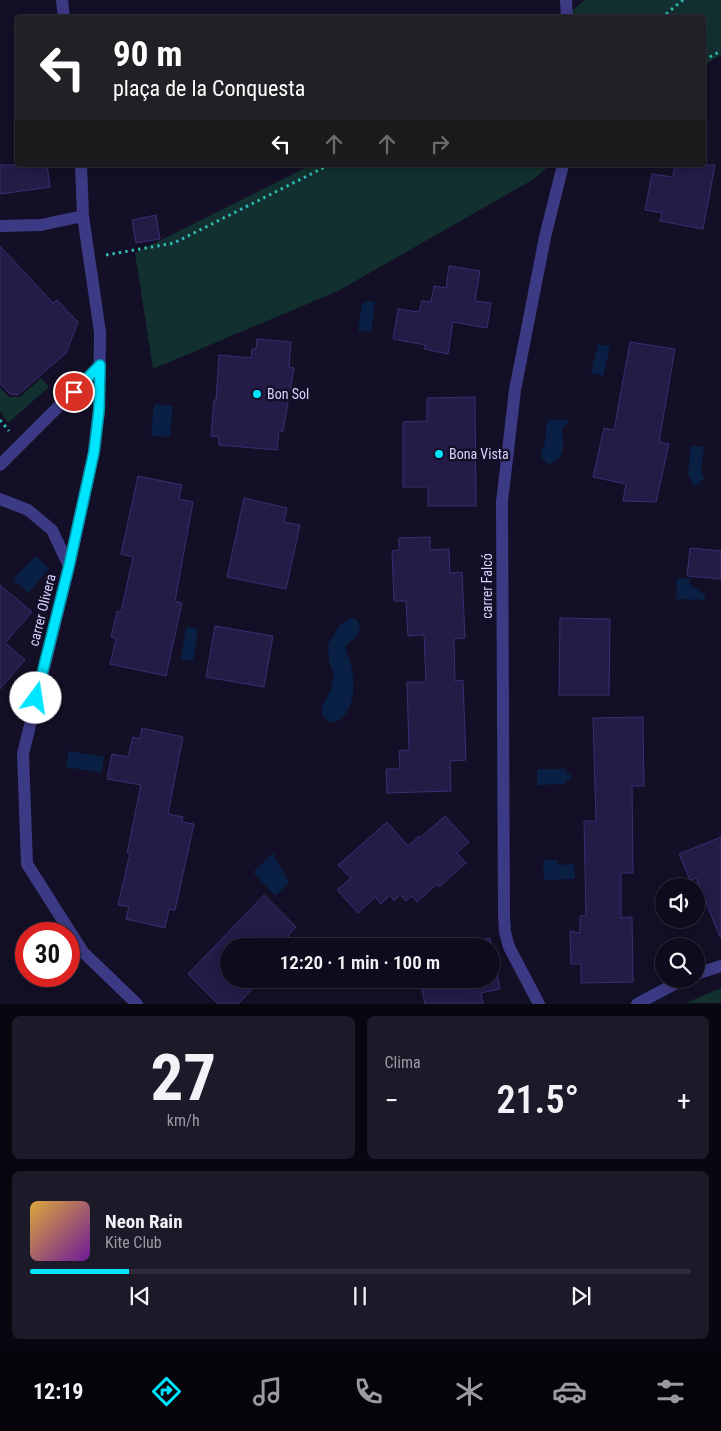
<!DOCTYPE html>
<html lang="es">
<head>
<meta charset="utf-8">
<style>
	:root { --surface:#0e0b1c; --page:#1c1929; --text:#f1f3f6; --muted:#9b9ba3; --line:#2e2b3b; --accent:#00e5ff }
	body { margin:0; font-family:"Roboto Condensed",sans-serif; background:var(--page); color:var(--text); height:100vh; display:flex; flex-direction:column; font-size:19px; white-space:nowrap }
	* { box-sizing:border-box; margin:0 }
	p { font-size:16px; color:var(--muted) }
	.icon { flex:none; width:28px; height:28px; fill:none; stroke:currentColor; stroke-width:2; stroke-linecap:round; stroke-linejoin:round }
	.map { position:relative; height:1004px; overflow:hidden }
	.drawer { display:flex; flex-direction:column; gap:12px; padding:12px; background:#08060f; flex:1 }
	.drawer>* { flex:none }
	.guide { position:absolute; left:15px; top:15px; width:691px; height:152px; border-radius:5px; box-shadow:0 2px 12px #0003,0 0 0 1px var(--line); background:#202124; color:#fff; overflow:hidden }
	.fabs { position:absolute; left:655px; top:878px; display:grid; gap:10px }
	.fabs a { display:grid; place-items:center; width:50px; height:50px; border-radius:50%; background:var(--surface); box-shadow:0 2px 12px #0003,0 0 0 1px var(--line); font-size:25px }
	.speed { position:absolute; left:15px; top:922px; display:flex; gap:10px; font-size:25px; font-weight:700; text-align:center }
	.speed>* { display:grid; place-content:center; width:65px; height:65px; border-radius:50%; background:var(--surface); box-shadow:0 2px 12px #0003,0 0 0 1px var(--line); line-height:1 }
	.speed .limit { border:8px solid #d22; background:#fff; color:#111 }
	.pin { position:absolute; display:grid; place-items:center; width:42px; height:42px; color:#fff; margin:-21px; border:2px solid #fff; border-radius:50%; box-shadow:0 1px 5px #0007 }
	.me { position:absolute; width:55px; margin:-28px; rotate:14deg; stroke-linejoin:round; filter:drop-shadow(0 0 4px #0008) }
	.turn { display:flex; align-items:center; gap:18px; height:105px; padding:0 15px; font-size:22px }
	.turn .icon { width:65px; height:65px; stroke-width:2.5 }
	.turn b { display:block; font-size:35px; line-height:42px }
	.lanes { display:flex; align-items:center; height:48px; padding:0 15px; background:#0003; justify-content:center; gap:25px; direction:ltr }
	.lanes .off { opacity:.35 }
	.big { font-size:38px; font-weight:600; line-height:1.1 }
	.drawer .tile { flex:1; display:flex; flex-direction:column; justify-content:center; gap:8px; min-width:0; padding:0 18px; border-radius:8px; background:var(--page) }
	.drawer .dial { align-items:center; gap:0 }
	.dial b { font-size:65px; line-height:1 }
	.song { display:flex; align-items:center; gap:15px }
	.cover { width:60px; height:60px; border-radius:8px; background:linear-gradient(135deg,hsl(40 70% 55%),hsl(280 70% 35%)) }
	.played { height:5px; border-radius:2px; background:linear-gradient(90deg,var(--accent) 15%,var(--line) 15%) }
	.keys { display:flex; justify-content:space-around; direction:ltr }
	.heat { display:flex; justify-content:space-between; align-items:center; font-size:28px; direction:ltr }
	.drawer .tiles { flex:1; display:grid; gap:12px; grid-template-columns:1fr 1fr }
	.tile:last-child { grid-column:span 2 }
	.trip { position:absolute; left:220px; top:938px; width:280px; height:50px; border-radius:25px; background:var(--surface); box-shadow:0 2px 12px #0003,0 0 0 1px var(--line); font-weight:600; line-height:50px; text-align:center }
	.tabs { display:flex; height:80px; justify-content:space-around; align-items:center; background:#06040b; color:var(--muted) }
	.tabs .icon { width:35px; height:35px }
	.tabs .current { color:var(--accent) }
	.tabs b { font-size:22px; color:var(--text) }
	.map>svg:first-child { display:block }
</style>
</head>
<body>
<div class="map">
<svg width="721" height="1004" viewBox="0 0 721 1004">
	<rect width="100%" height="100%" fill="#130f26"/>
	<path fill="#12302f" d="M584,0H721V55L704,65V18H564Z
		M311,165H550L534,179L338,291L153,369L135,253Z
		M41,378L49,387L8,423L0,411V387L9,397H20Z
		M721,988V1003H686Z"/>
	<path fill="#0a1f44" d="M369,301L375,302L371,332L358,331L362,304Z
		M598,344L610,347L603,376L591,373Z
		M154,404L173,406L170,437L151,436Z
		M551,419L567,420L568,423L562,428C564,443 566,461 548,464C537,454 542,454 545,442C546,436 546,430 546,424Z
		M691,446L704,447L701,471L704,479L694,487L688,474Z
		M36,556L49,569L28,593L13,579Z
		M677,578L690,579L689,584L705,595V600L676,599Z
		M351,618L356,619L360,626L358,635L345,646C346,651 348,656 350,661C356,681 356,717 332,723L322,716V707L331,689L334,675L329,662L328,644L340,625Z
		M186,627L198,629L193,661L181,659Z
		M69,751L104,757L102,773L66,767Z
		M537,769H566V772L571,775V780L567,781L565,784L537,785Z
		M273,853L289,883L275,896L253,872Z
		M543,860H557V865L574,864L575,879L544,880Z"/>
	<path fill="#241b47" stroke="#3b2d73" d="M0,165H47L50,187L0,194Z
		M675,165H715L703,229L660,221L662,213L645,210L652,174L673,177Z
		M156,215L160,239L136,243L132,220Z
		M0,246L53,303L57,300L78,322L66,353L18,395L10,394L0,384Z
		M449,266L480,271L475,301L491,303L487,328L453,322L448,354L424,349L425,345L393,339L398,309L419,312L422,301L431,302L434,286L446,288Z
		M257,339L291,342L289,367L294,368L283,431H279L277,450L219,445V437L211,436L214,400H216L219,355L251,358L252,349H256Z
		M630,342L675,349L659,442L669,444L656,502L623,501L626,484L593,477L604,428L614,430Z
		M475,397L476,506H428V487H403V422L427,421V398Z
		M138,476L182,485L179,499L193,502L175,601L182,603L166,676L110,664L116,639L111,637L117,611L121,612L133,557L121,554Z
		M244,498L287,508L284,522L300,525L286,589L227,577Z
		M430,537V550L449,549L450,573L462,572L465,638L454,639L455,681L463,680L466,760L450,761L451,791L387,793L386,769H400L399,751L409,750L407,682H426L424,635L408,636L406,601H394L392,551L399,550V538Z
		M690,548L721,551V579L687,576Z
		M0,585L32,612L5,643L25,660L0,689Z
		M560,618L610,619L609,695H559Z
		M215,626L273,636L264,687L206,677Z
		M643,717L644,786H632L633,873H621V918L632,917L633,982L581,983V964H571L570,931L580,933V916L586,915L584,821H596L593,718Z
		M142,728L183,737L168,814L183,817L182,822L194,824L175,910L169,909L165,928L126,919L129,907L118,905L130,853H127L141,785L107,779L112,754L128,757L133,737L140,739Z
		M445,816L469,842L457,853L466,863L439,887L437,884L417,902L412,896L406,901L400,895L394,901L390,895L381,904L375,897L358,913L337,890L351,878L338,865L387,822L408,846L419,836L420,838Z
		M721,837V937H720L696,878L690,880L679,854Z
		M264,895L296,927L288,936L296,944L294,946H229V979H262L238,1004H218L188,974Z
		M490,938L500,989L481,993L483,1004H425L420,979H491V946H450Z"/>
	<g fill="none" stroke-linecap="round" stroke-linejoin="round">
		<path stroke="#2fb8b0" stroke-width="3" stroke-dasharray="2.5 4" stroke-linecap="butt" d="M661,18L683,0
			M704,60L721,51
			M106,255L174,243L329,165
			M0,420L9,431"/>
		<path stroke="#3d3a85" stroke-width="12" d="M62,0L64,18
			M566,0L567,18
			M81,165L83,216L100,332L99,410L94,452L69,566L23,754L27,864L83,952L137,1004
			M0,226L41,225L83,216
			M0,465L100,365
			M0,499L28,510L52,530L69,566
			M696,974L721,966
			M539,1004L509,947L505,932L504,916L502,502L515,390L545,237L563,165
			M637,1004L684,979"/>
	</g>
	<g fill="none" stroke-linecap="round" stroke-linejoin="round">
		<defs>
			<path id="route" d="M36,698L69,566L94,452L99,410L100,365L74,392"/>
		</defs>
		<use href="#route" stroke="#0095a6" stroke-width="12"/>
		<use href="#route" stroke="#00e5ff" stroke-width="9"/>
	</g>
	<g fill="#00e5ff" stroke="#130f26" stroke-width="2">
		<circle cx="257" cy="394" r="5"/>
		<circle cx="439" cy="454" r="5"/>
	</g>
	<g text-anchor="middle" stroke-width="5" stroke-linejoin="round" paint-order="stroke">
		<g font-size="14" fill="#d9d4ff" stroke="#130f26" text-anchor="start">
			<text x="267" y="399">Bon Sol</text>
			<text x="449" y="459">Bona Vista</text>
		</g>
		<g font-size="14" fill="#d9d4ff" stroke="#130f26">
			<text transform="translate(487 586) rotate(-90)" y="5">carrer Falcó</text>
			<text transform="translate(42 610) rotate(-76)" y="5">carrer Olivera</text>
		</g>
	</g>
</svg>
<div class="fabs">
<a><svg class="icon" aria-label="sound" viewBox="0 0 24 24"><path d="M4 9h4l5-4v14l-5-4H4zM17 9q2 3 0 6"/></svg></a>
<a><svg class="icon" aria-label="search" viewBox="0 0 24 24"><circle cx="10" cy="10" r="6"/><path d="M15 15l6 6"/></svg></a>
</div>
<div class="speed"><div class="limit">30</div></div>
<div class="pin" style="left:74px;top:392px;background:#d93025"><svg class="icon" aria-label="arrive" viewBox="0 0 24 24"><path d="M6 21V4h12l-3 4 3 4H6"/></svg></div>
<svg class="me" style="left:36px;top:698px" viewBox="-20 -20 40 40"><circle r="19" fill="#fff"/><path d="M0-13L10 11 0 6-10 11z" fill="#00e5ff"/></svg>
<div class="trip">12:20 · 1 min · 100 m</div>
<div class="guide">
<div class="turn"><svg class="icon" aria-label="left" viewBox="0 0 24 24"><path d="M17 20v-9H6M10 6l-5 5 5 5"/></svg><div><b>90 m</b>plaça de la Conquesta</div></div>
<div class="lanes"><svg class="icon" aria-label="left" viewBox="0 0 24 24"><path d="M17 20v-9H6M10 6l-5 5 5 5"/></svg><svg class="icon off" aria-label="ahead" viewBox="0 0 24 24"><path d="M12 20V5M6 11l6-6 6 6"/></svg><svg class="icon off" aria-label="ahead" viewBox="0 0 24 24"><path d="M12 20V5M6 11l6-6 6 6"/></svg><svg class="icon off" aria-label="right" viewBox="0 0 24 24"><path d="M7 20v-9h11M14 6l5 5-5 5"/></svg></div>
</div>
</div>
<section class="drawer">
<div class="tiles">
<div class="tile dial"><b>27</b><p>km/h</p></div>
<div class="tile"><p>Clima</p>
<div class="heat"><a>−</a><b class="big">21.5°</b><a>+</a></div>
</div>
<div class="tile">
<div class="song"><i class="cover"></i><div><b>Neon Rain</b><p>Kite Club</p></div></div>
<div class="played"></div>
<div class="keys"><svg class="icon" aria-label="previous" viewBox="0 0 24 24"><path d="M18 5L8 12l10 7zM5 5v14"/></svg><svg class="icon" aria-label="pause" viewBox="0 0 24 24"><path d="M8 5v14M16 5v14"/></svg><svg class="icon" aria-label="next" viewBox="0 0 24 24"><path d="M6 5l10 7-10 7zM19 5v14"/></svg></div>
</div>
</div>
</section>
<nav class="tabs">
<b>12:19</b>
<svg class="icon current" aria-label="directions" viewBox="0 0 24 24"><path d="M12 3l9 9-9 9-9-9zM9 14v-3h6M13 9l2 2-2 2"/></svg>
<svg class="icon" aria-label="music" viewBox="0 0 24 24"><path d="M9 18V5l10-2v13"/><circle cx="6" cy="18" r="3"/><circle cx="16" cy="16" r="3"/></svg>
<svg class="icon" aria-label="phone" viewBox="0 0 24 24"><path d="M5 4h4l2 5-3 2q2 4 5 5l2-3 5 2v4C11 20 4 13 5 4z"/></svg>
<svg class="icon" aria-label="climate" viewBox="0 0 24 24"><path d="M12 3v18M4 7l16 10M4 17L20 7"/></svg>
<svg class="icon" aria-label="car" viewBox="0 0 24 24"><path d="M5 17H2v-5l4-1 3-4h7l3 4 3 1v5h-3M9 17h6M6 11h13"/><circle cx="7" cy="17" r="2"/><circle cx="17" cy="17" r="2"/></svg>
<svg class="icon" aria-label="filters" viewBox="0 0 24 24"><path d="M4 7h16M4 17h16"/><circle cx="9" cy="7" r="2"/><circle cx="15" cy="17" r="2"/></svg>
</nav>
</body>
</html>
